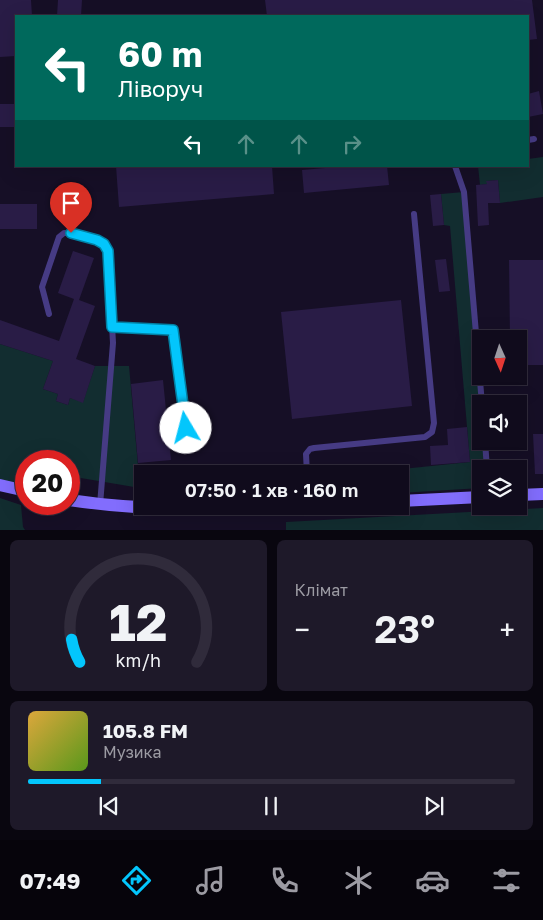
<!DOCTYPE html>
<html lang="uk">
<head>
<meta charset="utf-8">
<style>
	:root { --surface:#100b1c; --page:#1e1929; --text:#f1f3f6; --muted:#9c9ba3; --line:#302b3b; --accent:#03c6fc }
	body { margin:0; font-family:"Golos Text",sans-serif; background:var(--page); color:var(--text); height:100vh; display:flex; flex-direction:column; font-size:19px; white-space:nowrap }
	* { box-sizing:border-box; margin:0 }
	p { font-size:16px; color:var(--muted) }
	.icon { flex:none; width:28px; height:28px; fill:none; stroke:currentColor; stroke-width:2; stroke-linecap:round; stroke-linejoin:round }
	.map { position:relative; height:530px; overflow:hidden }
	.details { display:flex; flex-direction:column; gap:10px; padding:10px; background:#09060f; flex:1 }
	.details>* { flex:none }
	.hud { position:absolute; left:15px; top:15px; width:514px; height:152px; border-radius:0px; box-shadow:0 5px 20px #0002,0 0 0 1px var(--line); background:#00695c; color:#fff; overflow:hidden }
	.needle { width:32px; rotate:177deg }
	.fabs { position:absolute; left:472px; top:330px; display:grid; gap:10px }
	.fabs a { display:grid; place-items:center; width:55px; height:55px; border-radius:0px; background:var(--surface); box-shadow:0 5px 20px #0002,0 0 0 1px var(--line); font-size:25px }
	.speed { position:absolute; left:15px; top:450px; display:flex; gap:10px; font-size:25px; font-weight:700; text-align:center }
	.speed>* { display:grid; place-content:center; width:65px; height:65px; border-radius:50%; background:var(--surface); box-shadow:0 5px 20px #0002,0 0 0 1px var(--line); line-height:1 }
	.speed .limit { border:8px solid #d22; background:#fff; color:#111 }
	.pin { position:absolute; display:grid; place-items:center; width:42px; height:42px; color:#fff; margin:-51px -21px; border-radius:50% 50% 50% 0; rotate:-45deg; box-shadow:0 0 5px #0007 }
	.pin .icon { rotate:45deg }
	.me { position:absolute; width:55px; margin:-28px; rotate:352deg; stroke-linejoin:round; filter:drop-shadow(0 0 4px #0008) }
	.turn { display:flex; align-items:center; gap:18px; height:105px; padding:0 20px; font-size:22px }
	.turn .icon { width:65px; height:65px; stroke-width:2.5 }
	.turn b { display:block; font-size:35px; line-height:42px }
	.lanes { display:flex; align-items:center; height:48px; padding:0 20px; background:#0003; justify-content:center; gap:25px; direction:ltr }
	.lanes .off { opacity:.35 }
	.big { font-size:38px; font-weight:600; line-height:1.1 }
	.details .tile { flex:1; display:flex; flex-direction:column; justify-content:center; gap:8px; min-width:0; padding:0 18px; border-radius:8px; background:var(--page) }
	.details .dial { align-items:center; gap:0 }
	.dial svg { height:130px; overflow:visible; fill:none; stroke:var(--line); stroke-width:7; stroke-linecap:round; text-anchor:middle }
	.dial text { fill:var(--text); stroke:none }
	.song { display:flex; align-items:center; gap:15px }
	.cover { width:60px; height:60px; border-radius:8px; background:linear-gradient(135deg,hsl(40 70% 55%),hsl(90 70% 35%)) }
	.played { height:5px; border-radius:2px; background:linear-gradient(90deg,var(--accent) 15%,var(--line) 15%) }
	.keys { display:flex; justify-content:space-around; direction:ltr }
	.heat { display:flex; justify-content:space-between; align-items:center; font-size:28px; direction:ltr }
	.details .tiles { flex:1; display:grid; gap:10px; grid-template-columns:1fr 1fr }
	.tile:last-child { grid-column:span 2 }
	.trip { position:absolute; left:134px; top:465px; width:275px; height:50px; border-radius:0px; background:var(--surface); box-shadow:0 5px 20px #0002,0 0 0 1px var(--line); font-weight:600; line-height:50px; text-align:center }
	.tabs { display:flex; height:80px; justify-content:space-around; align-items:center; background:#06040b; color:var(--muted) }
	.tabs .icon { width:35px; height:35px }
	.tabs .active { color:var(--accent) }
	.tabs b { font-size:22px; color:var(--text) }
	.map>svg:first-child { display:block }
</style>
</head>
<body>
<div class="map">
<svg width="543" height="530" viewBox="0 0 543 530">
	<rect width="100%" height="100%" fill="#160f26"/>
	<path fill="#122d30" d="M543,157V197L500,203L498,180L487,181V184L480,185L478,166H528V159Z
		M464,192L481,404V441H485L487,469H481V488L400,493V474H354L470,462L450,226L444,225L441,194Z
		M0,344L53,361L43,389L58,394L56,401L68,405L70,398L83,402L95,366H129L140,488L69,476V461H26V491L0,485Z
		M0,498L21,505L23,527L25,530H0Z
		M543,508V530H286V522Z"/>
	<path fill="#291c46" d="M0,0H31L32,16H16V56L0,57Z
		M58,0H82L81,16H57Z
		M265,0H532L537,39L528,40V16H267Z
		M539,91L543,114L528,117V94Z
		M0,104H16V127H0Z
		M116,166H272L274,194L119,207Z
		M348,166H387L389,185L304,193L302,170Z
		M498,180L500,203H488L489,225L478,226L476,185L487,184L486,181Z
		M441,194L444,225L433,226L430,195Z
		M0,204H37V229H0Z
		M73,251L94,258L79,300L95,306L76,359L95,366L83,403L70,398L68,405L56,401L58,394L43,389L53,361L0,344V320L59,341L74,299L58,293Z
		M446,259L450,291L439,292L435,260Z
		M509,260H543V365H519V339H510Z
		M401,300L412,406L292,419L281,312Z
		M163,380L171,460L138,463L131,384Z
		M467,427L470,462L431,465L430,446L448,445L447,429Z
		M533,434H543V474H535Z
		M338,464L339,474H320V465Z"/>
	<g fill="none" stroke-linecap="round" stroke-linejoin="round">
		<path stroke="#463b84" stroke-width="6" d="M528,140L534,139
			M455,166L464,192L482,404
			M49,314L42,287L59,237L64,233H71L97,240L104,244L108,251L113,343L100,505
			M112,327L173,330L189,448
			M485,441L487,469
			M307,474L306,454L310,449L314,448L425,437L432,432L434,423L414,214"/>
		<path stroke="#826dfd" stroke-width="12" d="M0,485L26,491
			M519,495L543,494
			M69,500C148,512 228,510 308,506
			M400,501L481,497"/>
	</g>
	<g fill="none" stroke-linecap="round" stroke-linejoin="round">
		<defs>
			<path id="route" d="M71,233L97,240L104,244L108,251L112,327L173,330L186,428"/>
		</defs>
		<use href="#route" stroke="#0281a4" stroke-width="12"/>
		<use href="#route" stroke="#03c6fc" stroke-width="9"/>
	</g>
</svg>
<div class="fabs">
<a><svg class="needle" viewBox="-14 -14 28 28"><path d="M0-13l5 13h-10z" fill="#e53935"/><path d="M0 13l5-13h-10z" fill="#9c9ba3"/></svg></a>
<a><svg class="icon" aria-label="sound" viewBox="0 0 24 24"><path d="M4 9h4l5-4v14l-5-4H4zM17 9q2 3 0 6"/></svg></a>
<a><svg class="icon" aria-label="layers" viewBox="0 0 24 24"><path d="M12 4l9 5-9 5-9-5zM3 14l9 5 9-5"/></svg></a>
</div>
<div class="speed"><div class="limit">20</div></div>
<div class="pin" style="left:71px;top:233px;background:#d93025"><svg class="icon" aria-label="arrive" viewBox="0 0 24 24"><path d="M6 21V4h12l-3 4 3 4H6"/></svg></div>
<svg class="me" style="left:186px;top:428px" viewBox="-20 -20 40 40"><circle r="19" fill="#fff"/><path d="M0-13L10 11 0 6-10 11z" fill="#03c6fc"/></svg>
<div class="trip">07:50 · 1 хв · 160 m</div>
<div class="hud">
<div class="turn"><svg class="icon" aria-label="left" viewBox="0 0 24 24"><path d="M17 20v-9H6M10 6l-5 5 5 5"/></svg><div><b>60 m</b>Ліворуч</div></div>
<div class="lanes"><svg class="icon" aria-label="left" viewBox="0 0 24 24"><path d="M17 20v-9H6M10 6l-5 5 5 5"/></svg><svg class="icon off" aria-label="ahead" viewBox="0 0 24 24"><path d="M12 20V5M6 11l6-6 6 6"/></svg><svg class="icon off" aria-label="ahead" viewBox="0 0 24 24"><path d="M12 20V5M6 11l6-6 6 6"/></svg><svg class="icon off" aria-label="right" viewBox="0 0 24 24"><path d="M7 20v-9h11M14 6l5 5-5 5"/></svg></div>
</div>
</div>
<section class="details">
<div class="tiles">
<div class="tile dial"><svg viewBox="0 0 100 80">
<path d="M14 69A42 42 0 1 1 86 69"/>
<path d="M14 69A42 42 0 0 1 9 55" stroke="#03c6fc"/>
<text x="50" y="56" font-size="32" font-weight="700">12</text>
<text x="50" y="72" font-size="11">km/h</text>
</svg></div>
<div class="tile"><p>Клімат</p>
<div class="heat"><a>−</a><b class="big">23°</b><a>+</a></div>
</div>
<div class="tile">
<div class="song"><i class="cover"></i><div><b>105.8 FM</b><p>Музика</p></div></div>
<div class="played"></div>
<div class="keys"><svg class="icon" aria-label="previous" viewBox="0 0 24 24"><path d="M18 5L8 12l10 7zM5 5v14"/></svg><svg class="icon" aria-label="pause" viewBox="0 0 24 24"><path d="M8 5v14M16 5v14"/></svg><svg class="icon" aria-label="next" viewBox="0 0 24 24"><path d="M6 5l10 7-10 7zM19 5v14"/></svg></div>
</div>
</div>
</section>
<nav class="tabs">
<b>07:49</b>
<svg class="icon active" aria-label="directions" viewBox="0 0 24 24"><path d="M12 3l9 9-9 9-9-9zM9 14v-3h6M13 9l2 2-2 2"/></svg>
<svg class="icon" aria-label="music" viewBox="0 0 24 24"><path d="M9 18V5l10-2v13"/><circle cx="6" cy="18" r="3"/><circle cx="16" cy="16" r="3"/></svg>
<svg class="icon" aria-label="phone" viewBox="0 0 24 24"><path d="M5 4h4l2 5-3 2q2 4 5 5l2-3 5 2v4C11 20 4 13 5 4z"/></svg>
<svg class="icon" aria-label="climate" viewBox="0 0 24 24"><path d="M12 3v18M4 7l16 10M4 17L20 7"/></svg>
<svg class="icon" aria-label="car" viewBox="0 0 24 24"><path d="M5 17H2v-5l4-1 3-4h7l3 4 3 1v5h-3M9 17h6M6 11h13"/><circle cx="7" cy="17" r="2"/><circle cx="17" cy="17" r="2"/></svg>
<svg class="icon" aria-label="filters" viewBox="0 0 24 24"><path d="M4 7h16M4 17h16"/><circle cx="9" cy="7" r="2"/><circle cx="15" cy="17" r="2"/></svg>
</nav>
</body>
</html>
